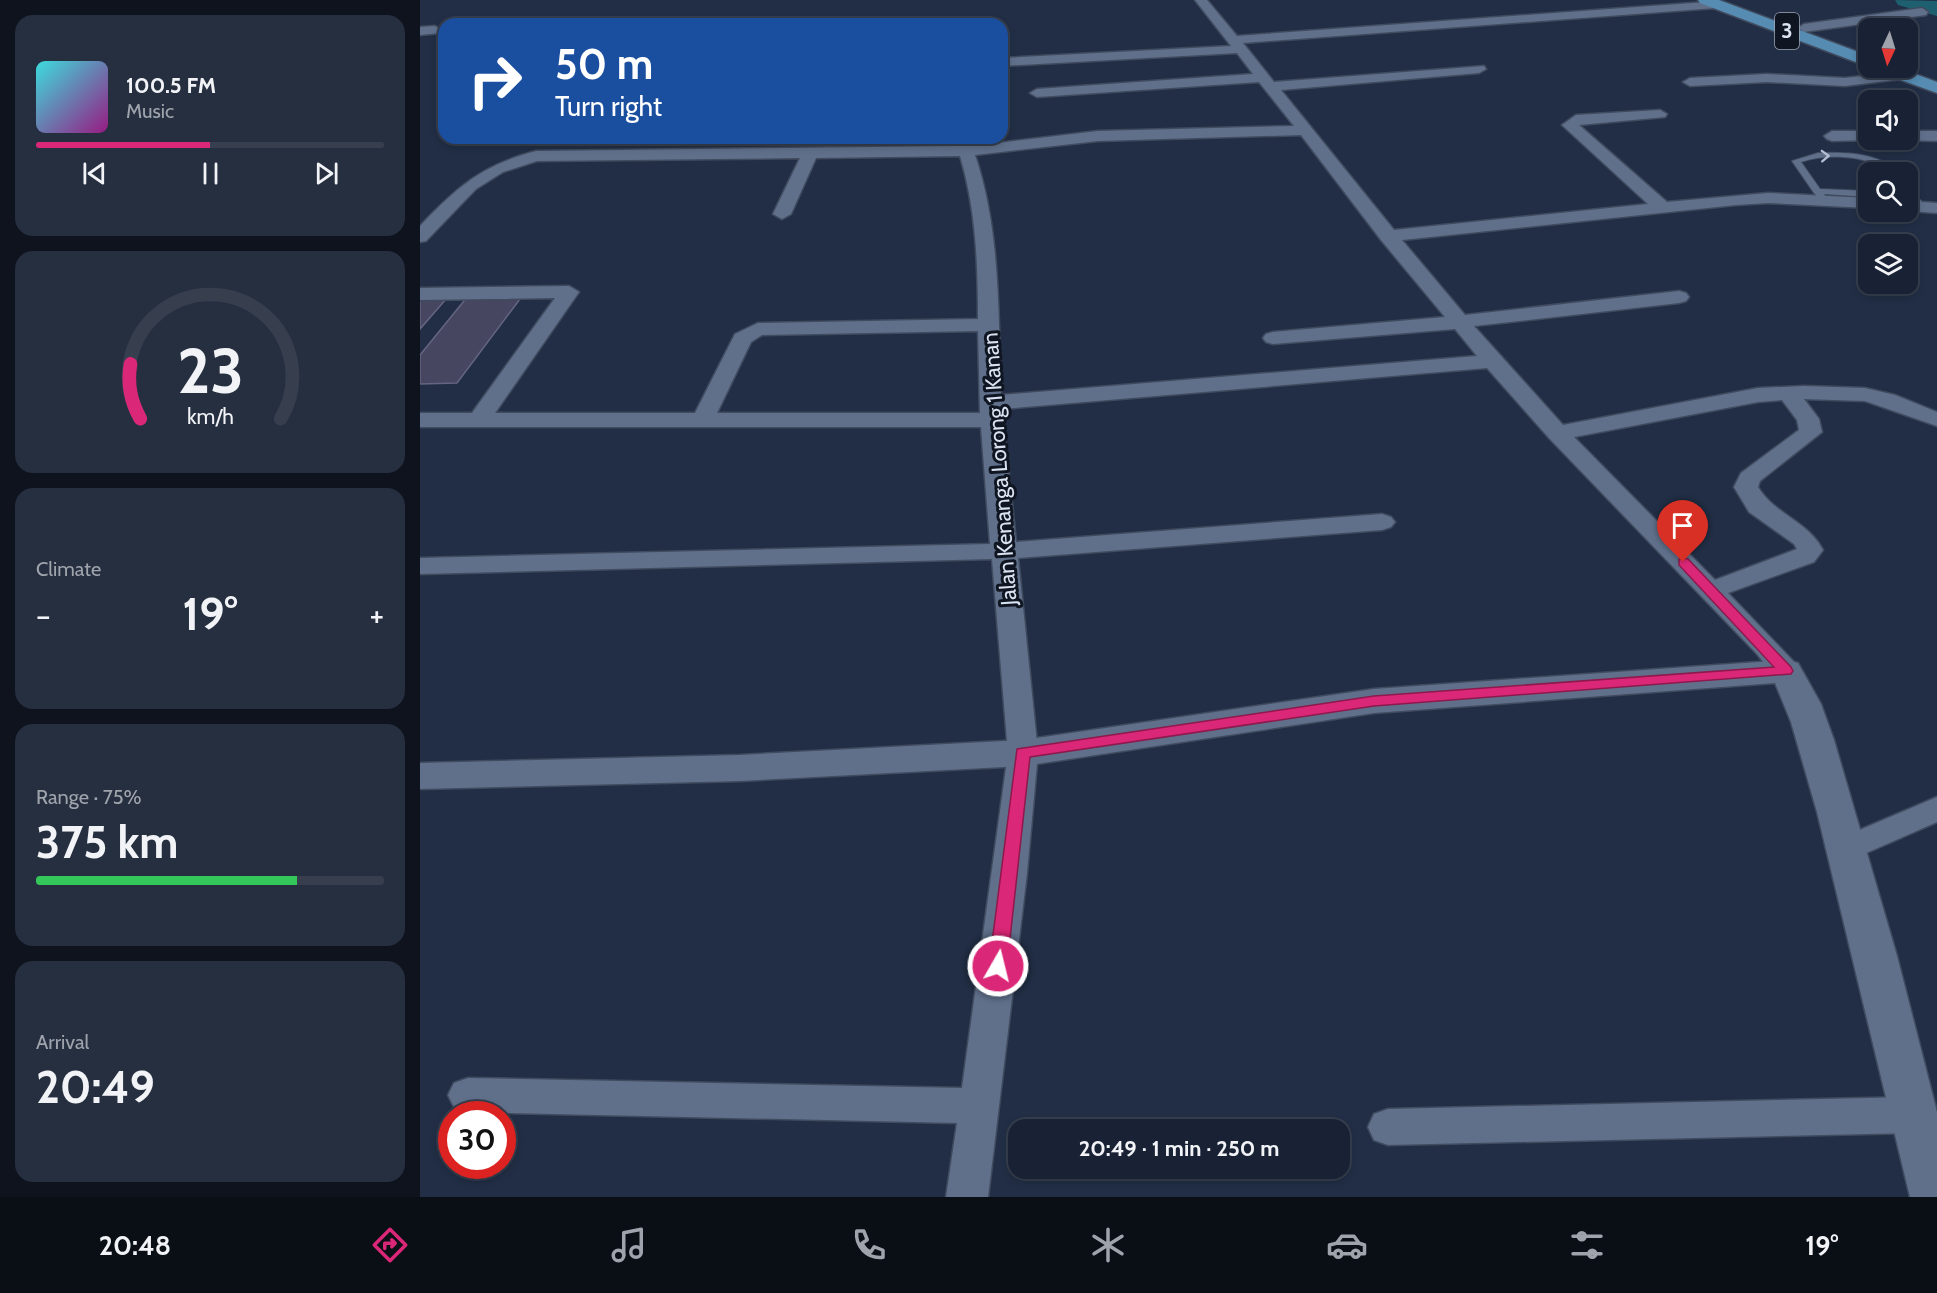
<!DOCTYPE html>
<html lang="en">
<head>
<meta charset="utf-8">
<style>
	:root { --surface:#192234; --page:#262f40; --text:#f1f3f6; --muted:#9fa4ac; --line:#373f4f; --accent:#db2777 }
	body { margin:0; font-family:Cabin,sans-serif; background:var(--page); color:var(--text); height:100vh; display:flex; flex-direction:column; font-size:22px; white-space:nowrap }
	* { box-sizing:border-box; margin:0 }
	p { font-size:20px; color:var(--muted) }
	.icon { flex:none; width:33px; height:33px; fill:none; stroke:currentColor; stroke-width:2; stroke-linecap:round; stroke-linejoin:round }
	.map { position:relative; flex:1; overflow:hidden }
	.side { display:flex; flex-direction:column; gap:15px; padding:15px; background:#0e131d; width:420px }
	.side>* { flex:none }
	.hud { position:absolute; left:18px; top:18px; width:570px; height:126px; border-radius:18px; box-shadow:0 3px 9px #0003,0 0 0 2px var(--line); background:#1a4fa0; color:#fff; overflow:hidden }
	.needle { width:39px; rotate:184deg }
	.tools { position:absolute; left:1438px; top:18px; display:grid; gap:12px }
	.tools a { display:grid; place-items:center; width:60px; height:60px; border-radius:12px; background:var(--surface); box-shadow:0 3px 9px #0003,0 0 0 2px var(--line); font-size:30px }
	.speed { position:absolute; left:18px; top:1101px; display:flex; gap:12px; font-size:30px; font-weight:700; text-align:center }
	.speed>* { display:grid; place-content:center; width:78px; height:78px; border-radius:50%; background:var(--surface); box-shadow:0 3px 9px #0003,0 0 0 2px var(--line); line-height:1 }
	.speed .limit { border:9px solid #d22; background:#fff; color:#111 }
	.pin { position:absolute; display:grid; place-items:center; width:51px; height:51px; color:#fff; margin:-62px -26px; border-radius:50% 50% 50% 0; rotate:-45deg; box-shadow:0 0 6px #0007 }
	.pin .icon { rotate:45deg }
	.me { position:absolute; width:66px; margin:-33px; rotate:8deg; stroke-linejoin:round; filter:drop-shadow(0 0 4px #0008) }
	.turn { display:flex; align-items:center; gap:21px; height:126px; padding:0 18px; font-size:27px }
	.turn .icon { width:78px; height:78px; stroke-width:2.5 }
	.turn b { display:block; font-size:42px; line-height:51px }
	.big { font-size:45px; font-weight:800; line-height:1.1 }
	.side .widget { flex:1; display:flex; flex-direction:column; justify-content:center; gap:9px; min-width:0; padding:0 21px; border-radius:18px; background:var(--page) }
	.side .dial { align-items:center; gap:0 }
	.dial svg { height:156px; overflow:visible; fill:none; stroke:var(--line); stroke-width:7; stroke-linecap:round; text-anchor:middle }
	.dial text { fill:var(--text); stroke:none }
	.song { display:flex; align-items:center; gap:18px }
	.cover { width:72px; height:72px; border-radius:9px; background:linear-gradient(135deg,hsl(180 70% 55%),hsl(310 70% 35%)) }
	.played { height:6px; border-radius:3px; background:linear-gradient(90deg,var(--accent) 50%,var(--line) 50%) }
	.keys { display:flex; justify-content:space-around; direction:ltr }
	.heat { display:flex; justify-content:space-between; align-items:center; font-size:33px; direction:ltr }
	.charge { height:9px; border-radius:4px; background:linear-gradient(90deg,#34c759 75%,var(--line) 0) }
	.trip { position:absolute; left:588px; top:1119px; width:342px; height:60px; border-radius:18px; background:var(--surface); box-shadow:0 3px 9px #0003,0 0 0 2px var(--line); font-weight:800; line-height:60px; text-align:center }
	.dock { display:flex; height:96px; justify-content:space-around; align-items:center; background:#0a0e15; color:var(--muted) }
	.dock .icon { width:42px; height:42px }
	.dock .on { color:var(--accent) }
	.dock b { font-size:27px; color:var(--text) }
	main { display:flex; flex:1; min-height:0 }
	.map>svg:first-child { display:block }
</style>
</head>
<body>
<main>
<section class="side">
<div class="widget">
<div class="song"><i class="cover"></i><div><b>100.5 FM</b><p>Music</p></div></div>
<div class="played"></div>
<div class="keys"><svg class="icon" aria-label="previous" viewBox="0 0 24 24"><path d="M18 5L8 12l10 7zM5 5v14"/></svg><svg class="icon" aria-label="pause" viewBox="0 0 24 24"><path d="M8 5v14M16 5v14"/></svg><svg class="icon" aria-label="next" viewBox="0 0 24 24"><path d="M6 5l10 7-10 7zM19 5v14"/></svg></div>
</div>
<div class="widget dial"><svg viewBox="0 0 100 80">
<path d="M14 69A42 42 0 1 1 86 69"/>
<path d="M14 69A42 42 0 0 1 9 41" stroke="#db2777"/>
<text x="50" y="56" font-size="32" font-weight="700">23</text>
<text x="50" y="72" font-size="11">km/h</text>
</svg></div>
<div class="widget"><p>Climate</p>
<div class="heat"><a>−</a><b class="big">19°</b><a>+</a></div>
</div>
<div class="widget"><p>Range · 75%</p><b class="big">375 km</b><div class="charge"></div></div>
<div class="widget"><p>Arrival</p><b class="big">20:49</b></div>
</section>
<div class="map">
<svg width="1517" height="1197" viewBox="0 0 1517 1197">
	<rect width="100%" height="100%" fill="#212e45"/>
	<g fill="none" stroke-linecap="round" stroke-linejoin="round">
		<path fill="#1e606f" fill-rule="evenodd" d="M1475,0L1517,1V16L1478,5Z"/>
	</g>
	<path fill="#464661" stroke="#656583" stroke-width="1.5" d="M103,295L37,383L0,384V355L48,296Z
		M0,298H27L0,329Z"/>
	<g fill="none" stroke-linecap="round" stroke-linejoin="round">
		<defs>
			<path id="service" d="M1398,153C1424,152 1458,152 1478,172C1468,173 1462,166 1452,163C1431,155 1402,155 1381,162L1400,189L1449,191V197L1404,194L1408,200L1404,203L1394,193L1372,161Z
				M1488,188L1505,205V209H1499L1488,196Z"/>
			<path id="minor" d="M775,0H787L817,36L1300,1V7L1296,8L823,43L854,82L1064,66L1066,69L1059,73L861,90L974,230L1228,204L1142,125L1156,115L1240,110L1247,114L1245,117L1159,125L1247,202L1348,193L1449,198V208L1348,203L1316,205L982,240L1045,315L1259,291L1266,293L1269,297L1266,301L1259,303L1054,326L1143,425L1338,388L1384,386L1445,388L1475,395L1517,412V426L1445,401L1384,399L1399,419L1402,432L1340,481L1338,487C1355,515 1388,521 1403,550L1394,562L1308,593L1376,664L1380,671L1376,678C1355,683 1349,669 1337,654L1129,438L1067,368L582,409L596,542L962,514L971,517L975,522L971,527L962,530L598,558L618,753L607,873L568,1197H526L537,1123L48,1112L34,1107L28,1095L34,1083L48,1078L542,1088L588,753L572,559L0,574V558L570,544L561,427H0V413H52L135,298L0,300V288L149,286L159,292L75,413H275L315,334L338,323L558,319C558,264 556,209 540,156L396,158L371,214L362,219L353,214L380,158L117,161L83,172L56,189L6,241L0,242V226C37,187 62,165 116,151L537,146L534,138H550L552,146L678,131L874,126L839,82L617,97L610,93L617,89L833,74L817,53L582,66V58L811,46ZM881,135L961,240L1025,317L853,332L846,334L843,338L846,342L853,344L1035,329L1057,356L581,395C578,315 581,232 555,155L678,141ZM558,331L560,413H297L331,342L342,335ZM1362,400L1377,420L1379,430L1321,473L1314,487L1329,512L1374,544L1377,549L1295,580L1154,437L1338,402Z
				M1502,8L1508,12L1506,15L1384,32L1378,28L1384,24Z
				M251,20H523L529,24H245Z
				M15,26L21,30L20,33L0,35V27Z
				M1484,71L1489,72V78L1425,86L1347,82L1270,86L1263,82L1270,78L1347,74L1425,78Z
				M1412,131H1449V140H1454L1412,141L1407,139L1404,136Z
				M1488,131H1517V141L1483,140H1488Z
				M1488,201L1517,203V213L1488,211Z
				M1517,797V822L1428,861L1416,858L1411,849L1416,840Z
				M1492,1097L1506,1102L1512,1115L1506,1128L1492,1133L968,1145L954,1140L948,1127L954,1114L968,1109Z"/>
			<path id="tertiary" d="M1366,660L1378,663L1401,704L1414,740L1477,956L1517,1112V1197H1490L1397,812L1371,722L1355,683L954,713L603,766L320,781L0,789V763L320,755L603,740L954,689Z"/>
			<path id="trunk" d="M1278,0H1299L1449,56V67L1280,3Z
				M1457,68H1479L1517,82V93L1459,72Z"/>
		</defs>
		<use href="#service" stroke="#404b5f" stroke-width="2"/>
		<use href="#minor" stroke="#404b5f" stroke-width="3"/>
		<use href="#tertiary" stroke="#404b5f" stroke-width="3"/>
		<use href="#trunk" stroke="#404b5f" stroke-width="3"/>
		<use href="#service" fill="#60708b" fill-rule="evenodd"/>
		<use href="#minor" fill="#60708b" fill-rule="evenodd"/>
		<use href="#tertiary" fill="#60708b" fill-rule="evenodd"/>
		<use href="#trunk" fill="#568cb2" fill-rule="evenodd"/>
	</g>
	<defs><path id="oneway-chevron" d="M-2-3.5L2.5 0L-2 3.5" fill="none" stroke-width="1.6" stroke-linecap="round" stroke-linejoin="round" transform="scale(1.5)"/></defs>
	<use stroke="#b5c0d3" href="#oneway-chevron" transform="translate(1405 156) rotate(-2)"/>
	<path fill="#db2777" stroke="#8e194d" stroke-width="1.5" d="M1263,558L1268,559L1371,667L1373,671L1371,674L954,706L610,757L587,966L584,971L578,973L571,971L569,966L597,749L954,696L1354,667L1259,565V559Z"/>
	<g text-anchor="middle" stroke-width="6" stroke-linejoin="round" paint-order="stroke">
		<rect fill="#101621" stroke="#9da6b3" stroke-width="1.5" x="1355" y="13" width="24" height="36" rx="4.5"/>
		<g font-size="21" font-weight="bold" fill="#dae3f2">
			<text x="1367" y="38">3</text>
		</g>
		<g font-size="22" fill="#dae3f2" stroke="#101621">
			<text transform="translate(579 469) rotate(-94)" y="8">Jalan Kenanga Lorong 1 Kanan</text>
		</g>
	</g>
</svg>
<div class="tools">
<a><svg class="needle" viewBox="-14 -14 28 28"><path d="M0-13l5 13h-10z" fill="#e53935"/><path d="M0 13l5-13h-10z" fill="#9fa4ac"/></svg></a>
<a><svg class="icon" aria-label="sound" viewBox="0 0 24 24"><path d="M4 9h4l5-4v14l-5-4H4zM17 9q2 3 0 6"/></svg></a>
<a><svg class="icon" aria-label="search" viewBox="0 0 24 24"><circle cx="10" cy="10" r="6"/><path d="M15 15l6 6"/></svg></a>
<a><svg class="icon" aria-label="layers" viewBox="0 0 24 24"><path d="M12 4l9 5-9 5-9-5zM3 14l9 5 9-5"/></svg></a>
</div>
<div class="speed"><div class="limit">30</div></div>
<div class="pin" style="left:1263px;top:562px;background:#d93025"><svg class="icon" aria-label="arrive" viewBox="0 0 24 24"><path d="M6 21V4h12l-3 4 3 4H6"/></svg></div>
<svg class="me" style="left:578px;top:966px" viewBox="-20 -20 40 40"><circle r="17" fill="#db2777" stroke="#fff" stroke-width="3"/><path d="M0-11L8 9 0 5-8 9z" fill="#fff"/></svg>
<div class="trip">20:49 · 1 min · 250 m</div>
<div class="hud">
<div class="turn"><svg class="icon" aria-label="right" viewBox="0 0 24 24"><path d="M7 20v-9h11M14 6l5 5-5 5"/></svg><div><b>50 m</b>Turn right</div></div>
</div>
</div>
</main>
<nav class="dock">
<b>20:48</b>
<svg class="icon on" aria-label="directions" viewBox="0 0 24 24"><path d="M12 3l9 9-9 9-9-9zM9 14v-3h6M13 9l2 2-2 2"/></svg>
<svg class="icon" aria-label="music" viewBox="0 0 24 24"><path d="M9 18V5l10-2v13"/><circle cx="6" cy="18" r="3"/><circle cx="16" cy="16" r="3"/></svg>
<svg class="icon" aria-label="phone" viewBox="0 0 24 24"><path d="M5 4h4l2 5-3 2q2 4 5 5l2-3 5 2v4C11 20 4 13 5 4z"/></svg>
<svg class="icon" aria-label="climate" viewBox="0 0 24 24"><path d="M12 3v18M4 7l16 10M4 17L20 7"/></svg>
<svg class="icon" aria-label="car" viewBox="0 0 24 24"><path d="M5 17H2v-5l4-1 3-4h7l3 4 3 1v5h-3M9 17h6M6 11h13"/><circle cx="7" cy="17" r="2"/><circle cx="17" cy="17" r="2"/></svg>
<svg class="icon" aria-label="filters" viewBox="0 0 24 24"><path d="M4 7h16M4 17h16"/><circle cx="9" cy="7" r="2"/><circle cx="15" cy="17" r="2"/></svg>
<b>19°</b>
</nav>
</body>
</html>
